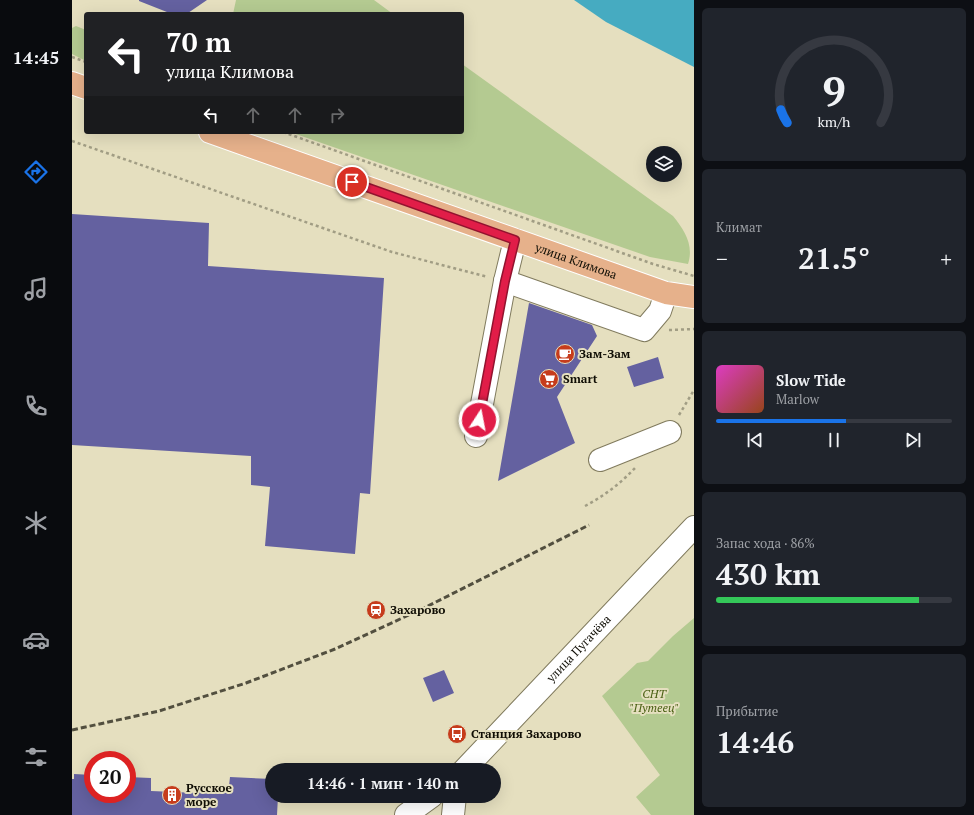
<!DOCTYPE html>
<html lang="ru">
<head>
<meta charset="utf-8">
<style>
	:root { --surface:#171b24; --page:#20242c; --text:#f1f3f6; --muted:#9ea1a6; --line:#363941; --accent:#1a73e8 }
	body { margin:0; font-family:"PT Serif",serif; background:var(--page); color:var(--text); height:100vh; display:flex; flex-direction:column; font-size:15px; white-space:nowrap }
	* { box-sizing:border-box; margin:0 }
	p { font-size:13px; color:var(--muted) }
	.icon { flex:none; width:22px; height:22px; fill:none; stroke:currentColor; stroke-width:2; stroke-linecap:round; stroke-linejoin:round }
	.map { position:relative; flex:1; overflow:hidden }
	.panel { display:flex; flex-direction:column; gap:8px; padding:8px; background:#0d0f14; width:280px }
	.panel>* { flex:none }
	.guide { position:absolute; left:12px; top:12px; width:380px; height:122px; border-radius:4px; box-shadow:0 4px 16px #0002; background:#202124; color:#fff; overflow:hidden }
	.buttons { position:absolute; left:574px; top:146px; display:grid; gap:8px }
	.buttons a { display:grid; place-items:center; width:36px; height:36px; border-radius:50%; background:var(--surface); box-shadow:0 4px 16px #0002; font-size:20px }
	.speed { position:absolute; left:12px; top:751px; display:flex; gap:8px; font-size:20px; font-weight:700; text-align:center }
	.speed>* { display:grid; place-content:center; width:52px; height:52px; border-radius:50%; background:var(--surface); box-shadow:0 4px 16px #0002; line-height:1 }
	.speed .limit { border:6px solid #d22; background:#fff; color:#111 }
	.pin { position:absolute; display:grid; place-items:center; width:34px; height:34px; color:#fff; margin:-17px; border:2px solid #fff; border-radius:50%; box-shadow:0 1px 4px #0007 }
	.me { position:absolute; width:44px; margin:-22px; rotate:11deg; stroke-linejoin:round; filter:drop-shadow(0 0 3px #0008) }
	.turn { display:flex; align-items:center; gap:14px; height:84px; padding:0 16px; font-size:18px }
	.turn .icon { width:52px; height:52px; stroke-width:2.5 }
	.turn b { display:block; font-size:28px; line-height:34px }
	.lanes { display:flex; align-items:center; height:38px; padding:0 16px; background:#0003; justify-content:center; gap:20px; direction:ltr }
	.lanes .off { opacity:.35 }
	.big { font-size:30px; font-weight:600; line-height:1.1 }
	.panel .tile { flex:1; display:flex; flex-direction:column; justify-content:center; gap:6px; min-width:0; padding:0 14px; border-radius:6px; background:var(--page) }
	.panel .dial { align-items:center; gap:0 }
	.dial svg { height:104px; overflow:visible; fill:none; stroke:var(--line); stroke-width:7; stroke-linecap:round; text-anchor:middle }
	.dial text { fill:var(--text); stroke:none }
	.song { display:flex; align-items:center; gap:12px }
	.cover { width:48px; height:48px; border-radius:6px; background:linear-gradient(135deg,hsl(310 70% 55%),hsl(20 70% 35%)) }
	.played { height:4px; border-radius:2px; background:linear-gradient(90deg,var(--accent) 55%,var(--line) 55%) }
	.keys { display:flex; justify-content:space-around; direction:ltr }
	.heat { display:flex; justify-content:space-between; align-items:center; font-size:22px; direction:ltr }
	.charge { height:6px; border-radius:3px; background:linear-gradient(90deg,#34c759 86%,var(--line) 0) }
	.trip { position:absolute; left:193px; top:763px; width:236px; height:40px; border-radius:20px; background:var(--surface); box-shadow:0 4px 16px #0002; font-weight:600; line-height:40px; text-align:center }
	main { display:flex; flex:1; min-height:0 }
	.tabs { display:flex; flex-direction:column; width:72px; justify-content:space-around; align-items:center; background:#090b0e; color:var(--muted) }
	.tabs .icon { width:28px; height:28px }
	.tabs .selected { color:var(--accent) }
	.tabs b { font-size:18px; color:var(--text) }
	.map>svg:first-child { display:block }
</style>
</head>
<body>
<main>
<nav class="tabs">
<b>14:45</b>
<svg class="icon selected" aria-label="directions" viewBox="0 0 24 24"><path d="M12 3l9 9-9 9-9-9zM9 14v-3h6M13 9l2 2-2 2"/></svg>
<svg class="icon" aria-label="music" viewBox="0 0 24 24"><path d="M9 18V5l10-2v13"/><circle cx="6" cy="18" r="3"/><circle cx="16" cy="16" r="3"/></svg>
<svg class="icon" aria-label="phone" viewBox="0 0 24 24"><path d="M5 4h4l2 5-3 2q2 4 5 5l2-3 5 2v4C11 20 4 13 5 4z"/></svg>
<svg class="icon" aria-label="climate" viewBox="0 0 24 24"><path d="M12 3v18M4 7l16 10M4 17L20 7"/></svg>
<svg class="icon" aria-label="car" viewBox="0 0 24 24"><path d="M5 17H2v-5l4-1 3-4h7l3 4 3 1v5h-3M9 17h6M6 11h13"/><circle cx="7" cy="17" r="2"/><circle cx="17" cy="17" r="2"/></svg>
<svg class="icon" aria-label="filters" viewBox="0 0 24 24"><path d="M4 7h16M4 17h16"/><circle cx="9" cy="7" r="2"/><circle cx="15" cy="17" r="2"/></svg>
</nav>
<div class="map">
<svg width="622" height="815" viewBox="0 0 622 815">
	<rect width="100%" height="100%" fill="#e5dfbf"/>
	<path fill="#b4ca91" d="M164,0H302L321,14H161Z
		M4,26L14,30V61L0,54V28Z
		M390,64L601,216C613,231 622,245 616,264L578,257L218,132H390Z
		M622,618V815H579L564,797L588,775L530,696L565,663L576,661L601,636Z"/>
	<path fill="#46abc1" d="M502,0H622V67L534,22Z"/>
	<path fill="#6461a0" d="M67,0H135L116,13L112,14H100L67,1Z
		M0,214L137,223L136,266L312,278L298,494L288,493L283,554L193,546L198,487L179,485V456L0,445Z
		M457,303L520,325L525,336L485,397L503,443L426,481Z
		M586,357L592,378L562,387L555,367Z
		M372,670L382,693L361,702L351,678Z
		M2,774L21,775V794H55V777L79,778V791L126,793L127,785L157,786L158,777L200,779V796H206L205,815H0V779H2Z"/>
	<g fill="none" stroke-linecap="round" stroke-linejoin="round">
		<defs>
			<g id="minor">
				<path d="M433,281L572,330L588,311L594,293"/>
				<path d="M404,436L433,281L443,240"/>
				<path d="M528,460L598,432"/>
				<path id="s1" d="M392,770L622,527"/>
				<path d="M334,815L360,796"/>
				<path d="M381,815L383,796"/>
			</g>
			<g id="major">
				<path d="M0,83L14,88"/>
				<path id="s2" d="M138,132L594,293L622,297"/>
			</g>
		</defs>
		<use href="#minor" stroke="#817b5e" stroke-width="24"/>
		<use href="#major" stroke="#fff" stroke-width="24"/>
		<path stroke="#a19d84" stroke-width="2.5" stroke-dasharray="3 3" stroke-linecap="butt" d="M0,57L14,62
			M211,132L581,264L622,276
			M0,141L320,252L416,277
			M597,330L622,329
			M607,415L622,390
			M513,506C532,496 549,483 563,468"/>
		<use href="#minor" stroke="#fff" stroke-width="22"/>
		<use href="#major" stroke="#e6b18b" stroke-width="22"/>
		<path stroke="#524f3f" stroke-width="3" stroke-dasharray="6 3" stroke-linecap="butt" d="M0,730L87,711L174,683L263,649L352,608L517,525"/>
	</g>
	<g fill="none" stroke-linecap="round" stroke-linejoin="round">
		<defs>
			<path id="route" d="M280,182L443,240L433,281L407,420"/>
		</defs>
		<use href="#route" stroke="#92132f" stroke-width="10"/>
		<use href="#route" stroke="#e11d48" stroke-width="7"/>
	</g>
	<defs>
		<symbol id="cafe-disc" viewBox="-11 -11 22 22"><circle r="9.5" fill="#c63c1c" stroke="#e5dfbf"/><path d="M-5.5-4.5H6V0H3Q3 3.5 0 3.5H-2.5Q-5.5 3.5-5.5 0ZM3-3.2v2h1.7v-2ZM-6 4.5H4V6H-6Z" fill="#fff"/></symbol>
		<symbol id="supermarket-disc" viewBox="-11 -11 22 22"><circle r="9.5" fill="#c63c1c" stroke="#e5dfbf"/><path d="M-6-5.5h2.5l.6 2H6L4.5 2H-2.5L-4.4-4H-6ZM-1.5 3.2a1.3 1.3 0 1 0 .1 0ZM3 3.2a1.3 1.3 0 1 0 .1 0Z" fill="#fff"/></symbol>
		<symbol id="station-disc" viewBox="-11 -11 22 22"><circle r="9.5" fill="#c63c1c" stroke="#e5dfbf"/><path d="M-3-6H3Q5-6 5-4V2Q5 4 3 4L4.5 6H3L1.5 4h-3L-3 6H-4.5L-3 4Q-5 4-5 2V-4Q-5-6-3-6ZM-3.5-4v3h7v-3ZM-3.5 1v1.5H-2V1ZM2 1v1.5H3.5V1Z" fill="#fff"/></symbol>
		<symbol id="bus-disc" viewBox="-11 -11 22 22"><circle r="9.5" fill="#c63c1c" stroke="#e5dfbf"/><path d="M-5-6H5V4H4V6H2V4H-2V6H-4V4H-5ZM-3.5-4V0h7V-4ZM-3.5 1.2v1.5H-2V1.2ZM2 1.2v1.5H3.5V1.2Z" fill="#fff"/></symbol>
		<symbol id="building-disc" viewBox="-11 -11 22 22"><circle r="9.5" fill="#c63c1c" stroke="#e5dfbf"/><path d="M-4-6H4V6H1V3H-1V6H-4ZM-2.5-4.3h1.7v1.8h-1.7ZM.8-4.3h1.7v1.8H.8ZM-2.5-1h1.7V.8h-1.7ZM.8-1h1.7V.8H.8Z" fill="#fff"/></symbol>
	</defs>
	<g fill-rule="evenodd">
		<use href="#cafe-disc" x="482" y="343" width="22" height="22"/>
		<use href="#supermarket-disc" x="466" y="368" width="22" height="22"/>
		<use href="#station-disc" x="293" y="599" width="22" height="22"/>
		<use href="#bus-disc" x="374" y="723" width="22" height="22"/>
		<use href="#building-disc" x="89" y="784" width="22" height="22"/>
	</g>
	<g text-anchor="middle" stroke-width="4" stroke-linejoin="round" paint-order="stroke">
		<g font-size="12" fill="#0f0d04" stroke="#e5dfbf">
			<text dy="4" stroke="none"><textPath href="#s2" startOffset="388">улица Климова</textPath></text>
			<text dy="4" stroke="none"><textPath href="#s1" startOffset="167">улица Пугачёва</textPath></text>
		</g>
		<g font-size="12" font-weight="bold" fill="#0f0d04" stroke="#e5dfbf" text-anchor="start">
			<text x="507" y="358">Зам-Зам</text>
			<text x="491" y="383">Smart</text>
			<text x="318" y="614">Захарово</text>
			<text x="399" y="738">Станция Захарово</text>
			<text x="114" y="792">Русское<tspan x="114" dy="14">море</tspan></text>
		</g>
		<g font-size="12" font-style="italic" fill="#4b6015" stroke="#e5dfbf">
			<text x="582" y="698">СНТ<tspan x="582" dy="14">"Путеец"</tspan></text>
		</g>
	</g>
</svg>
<div class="buttons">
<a><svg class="icon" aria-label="layers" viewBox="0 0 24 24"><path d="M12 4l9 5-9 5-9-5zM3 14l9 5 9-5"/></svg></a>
</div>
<div class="speed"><div class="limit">20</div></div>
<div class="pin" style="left:280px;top:182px;background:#d93025"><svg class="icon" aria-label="arrive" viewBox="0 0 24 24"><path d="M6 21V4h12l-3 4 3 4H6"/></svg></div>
<svg class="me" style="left:407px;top:420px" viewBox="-20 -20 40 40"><circle r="17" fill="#e11d48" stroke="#fff" stroke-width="3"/><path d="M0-11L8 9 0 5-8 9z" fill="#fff"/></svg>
<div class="trip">14:46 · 1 мин · 140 m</div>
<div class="guide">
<div class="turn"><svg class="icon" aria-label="left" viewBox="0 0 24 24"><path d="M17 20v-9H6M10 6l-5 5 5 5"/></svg><div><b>70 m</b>улица Климова</div></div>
<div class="lanes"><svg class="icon" aria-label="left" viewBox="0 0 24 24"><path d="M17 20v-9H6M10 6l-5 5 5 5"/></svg><svg class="icon off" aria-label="ahead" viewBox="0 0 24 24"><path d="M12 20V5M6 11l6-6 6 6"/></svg><svg class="icon off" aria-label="ahead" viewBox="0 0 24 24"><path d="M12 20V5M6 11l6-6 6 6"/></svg><svg class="icon off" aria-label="right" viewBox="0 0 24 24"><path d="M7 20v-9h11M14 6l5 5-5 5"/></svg></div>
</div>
</div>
<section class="panel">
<div class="tile dial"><svg viewBox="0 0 100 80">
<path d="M14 69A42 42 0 1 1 86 69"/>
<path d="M14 69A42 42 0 0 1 9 59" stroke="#1a73e8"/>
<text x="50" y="56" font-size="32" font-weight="700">9</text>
<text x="50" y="72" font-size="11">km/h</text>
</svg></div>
<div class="tile"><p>Климат</p>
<div class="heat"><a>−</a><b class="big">21.5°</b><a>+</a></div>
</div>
<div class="tile">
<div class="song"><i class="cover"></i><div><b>Slow Tide</b><p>Marlow</p></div></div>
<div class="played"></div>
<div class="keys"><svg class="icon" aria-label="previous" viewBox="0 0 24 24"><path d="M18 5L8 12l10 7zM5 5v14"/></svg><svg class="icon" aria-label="pause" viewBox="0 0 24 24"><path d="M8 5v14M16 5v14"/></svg><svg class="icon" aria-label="next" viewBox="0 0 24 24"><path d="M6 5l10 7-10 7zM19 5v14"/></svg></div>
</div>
<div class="tile"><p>Запас хода · 86%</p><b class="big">430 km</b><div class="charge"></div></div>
<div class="tile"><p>Прибытие</p><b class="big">14:46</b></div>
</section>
</main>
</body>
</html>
